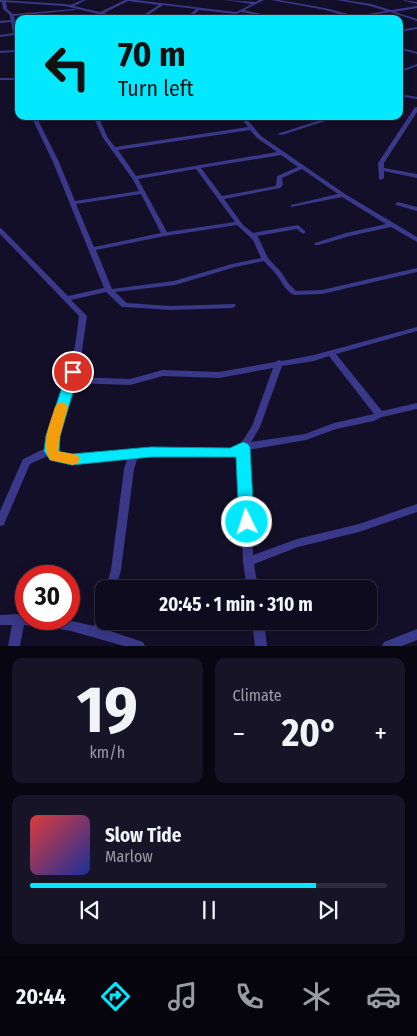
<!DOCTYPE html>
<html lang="en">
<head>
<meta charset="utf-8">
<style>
	:root { --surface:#0e0b1e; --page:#171427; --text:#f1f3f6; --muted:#9b9ba4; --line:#2e2b3c; --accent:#02e9ff }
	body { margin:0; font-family:"Fira Sans Condensed",sans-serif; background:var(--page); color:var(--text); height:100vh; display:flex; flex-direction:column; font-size:19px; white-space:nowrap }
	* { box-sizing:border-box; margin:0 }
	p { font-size:16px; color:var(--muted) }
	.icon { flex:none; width:28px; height:28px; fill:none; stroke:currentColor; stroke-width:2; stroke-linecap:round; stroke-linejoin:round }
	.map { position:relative; height:646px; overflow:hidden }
	.side { display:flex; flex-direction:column; gap:12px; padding:12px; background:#080610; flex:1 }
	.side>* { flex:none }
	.hud { position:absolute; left:15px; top:15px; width:388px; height:105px; border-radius:10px; box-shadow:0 2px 12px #0003,0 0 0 1px var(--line); background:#02e9ff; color:#111; overflow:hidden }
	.speed { position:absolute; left:15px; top:565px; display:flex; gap:10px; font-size:25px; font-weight:700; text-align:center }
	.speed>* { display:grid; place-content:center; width:65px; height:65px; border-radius:50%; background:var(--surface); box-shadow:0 2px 12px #0003,0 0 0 1px var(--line); line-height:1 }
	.speed .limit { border:8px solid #d22; background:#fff; color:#111 }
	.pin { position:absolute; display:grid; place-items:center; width:42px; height:42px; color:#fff; margin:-21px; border:2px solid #fff; border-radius:50%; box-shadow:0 1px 5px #0007 }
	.me { position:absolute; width:55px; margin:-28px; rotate:356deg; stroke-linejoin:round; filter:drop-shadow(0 0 4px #0008) }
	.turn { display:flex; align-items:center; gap:18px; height:105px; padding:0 20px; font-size:22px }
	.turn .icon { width:65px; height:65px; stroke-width:2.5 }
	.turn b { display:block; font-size:35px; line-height:42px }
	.big { font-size:38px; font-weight:700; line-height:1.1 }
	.side .widget { flex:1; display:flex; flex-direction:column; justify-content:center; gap:8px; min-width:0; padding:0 18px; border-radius:10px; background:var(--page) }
	.side .dial { align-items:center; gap:0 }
	.dial b { font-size:65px; line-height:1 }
	.song { display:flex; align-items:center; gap:15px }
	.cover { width:60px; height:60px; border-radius:8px; background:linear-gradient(135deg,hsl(0 70% 55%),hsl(230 70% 35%)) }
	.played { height:5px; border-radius:2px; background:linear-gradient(90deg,var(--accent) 80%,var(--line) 80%) }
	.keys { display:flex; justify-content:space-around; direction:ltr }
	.heat { display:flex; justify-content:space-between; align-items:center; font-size:28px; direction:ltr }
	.side .tiles { flex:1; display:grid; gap:12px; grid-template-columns:1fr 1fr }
	.widget:last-child { grid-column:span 2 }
	.trip { position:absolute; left:95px; top:580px; width:282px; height:50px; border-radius:10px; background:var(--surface); box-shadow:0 2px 12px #0003,0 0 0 1px var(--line); font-weight:700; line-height:50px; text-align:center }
	.menu { display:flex; height:80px; justify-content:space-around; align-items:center; background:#06040c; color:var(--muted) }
	.menu .icon { width:35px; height:35px }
	.menu .current { color:var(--accent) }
	.menu b { font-size:22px; color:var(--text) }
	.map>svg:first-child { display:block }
</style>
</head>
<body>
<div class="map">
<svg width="417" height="646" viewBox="0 0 417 646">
	<rect width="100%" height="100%" fill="#130f28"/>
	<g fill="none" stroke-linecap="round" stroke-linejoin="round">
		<path fill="#393889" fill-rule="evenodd" d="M0,0L64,4C76,7 75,0 86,0L74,6L100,12L125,0H136L236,12L252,4L224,0L256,2L259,0H264L244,10L283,19C276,19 271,17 265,17C258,16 250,19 242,19L258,15L241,12L236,14L199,10L189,19H185L196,9L163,5L142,19H137L159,5L128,1L104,13L128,19H120L64,6L6,2L7,9L13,14L74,9L76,10L14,16L19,37V58L14,52L0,53V51L14,50L15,45L17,41L14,35L0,37V35L13,33L11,22L0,23V21L11,20L9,14L3,9L2,2H0Z
			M271,0H279L325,8L356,16L386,11L370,6L337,0H345L371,4L391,10L417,6V8L395,12L417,19V21L390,12L360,17L364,19H357L325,10Z
			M403,0L417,2V4L404,1Z
			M417,27V29L399,32V30Z
			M399,47L417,52V54L399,49Z
			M417,64V66L399,73V71Z
			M0,78H19V80H0Z
			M399,94L417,97V99L399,96Z
			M415,107H417V112L384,163V168L417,174V178L384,171V178L381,180L379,179L378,163Z
			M31,116H36L59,162L75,201L139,191L132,178L103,138L93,116H98L108,138L115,147L248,127L239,116H244L261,136L345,194L417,237V242L391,227L350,236L319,245H315L314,244L315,243L346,233L386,224L342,197L291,207V205L338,194L302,169L282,178L283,185L280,188L224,199L243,225L253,233L298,225L305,231V233L303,234L297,229L257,236L259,239L268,258L281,272L289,284L296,291L322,290L417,268V272L322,294L294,295C284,290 282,281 275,273C272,269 267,265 264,261L235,267L175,285L115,292L127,303L170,306L235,304L236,306L232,308L170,310L125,307H122L106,292L71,300L87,316L81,357L75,377L130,379L163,370L219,372L275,362L279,360L282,361L314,355L417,327V331L336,354L382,411L417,403V409L382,417L374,421L336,429L306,440L248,450L253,555L297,539L359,524L417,504V512L359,532L298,547L254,564L258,589H247L243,562L239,454L232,456L151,455L138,457L134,469L121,570L116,589H105L111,570L124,469L128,457L72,463L52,459L50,455L30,464L5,522L4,525L0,526V511L23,459L48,447C49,418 63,393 70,366C75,350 77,333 79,316L0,234V228L2,229L68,296L104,288L53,162ZM250,130L257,138L277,152L136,176L118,150ZM281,155L298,167L277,176L276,186L222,196L201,168ZM196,169L235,222L167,232L138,179ZM141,194L161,233L94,247L76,204ZM237,225L253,240L261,258L232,264L174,281L112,289L96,250L165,236ZM329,356L374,414L334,423L305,434L251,442L260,427L282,366L314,361ZM273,368L252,426L240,445L231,450L151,449L72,455L59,454C53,433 66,403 73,383L130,385L163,376L219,378Z
			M333,116H341L282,135L277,134Z
			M398,202L417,207V211L396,205L395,204Z
			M104,605V621H106L104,629L143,642L145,646H124L71,631L53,628L24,625L20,646H8L12,625H0V615L19,614L26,615V619H63L94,626L100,606Z
			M252,621H264L267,646H255Z
			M417,629V640L402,646H382L384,642Z"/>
	</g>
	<path fill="#02e9ff" stroke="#0197a6" d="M73,368L79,372L60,436L59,452L72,454L151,447L230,448L243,442L248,444L250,447L254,522L252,526L247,528L241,526L239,522L236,457H151L72,465L50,460L44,451L46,436L67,372Z"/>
	<path fill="#f59e0b" d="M62,402L66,404L68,407L60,436L58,451L78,455L80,459L78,463L73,465L50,460C40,443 50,425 55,407L57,404Z"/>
</svg>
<div class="speed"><div class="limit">30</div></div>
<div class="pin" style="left:73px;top:372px;background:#d93025"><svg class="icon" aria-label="arrive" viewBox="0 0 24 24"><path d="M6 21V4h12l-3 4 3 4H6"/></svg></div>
<svg class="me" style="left:247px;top:522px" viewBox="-20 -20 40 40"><circle r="17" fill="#02e9ff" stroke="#fff" stroke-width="3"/><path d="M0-11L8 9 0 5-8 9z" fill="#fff"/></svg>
<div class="trip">20:45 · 1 min · 310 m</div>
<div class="hud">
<div class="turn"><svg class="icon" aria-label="left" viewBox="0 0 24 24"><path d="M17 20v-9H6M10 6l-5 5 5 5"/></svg><div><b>70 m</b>Turn left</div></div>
</div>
</div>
<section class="side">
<div class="tiles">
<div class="widget dial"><b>19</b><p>km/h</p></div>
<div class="widget"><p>Climate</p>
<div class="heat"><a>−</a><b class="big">20°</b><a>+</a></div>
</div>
<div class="widget">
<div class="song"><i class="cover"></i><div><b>Slow Tide</b><p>Marlow</p></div></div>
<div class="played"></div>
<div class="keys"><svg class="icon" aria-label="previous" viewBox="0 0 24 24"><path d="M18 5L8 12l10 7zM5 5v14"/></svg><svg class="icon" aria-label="pause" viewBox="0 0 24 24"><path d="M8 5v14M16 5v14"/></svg><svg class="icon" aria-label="next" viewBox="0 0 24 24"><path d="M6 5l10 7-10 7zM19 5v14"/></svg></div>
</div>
</div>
</section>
<nav class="menu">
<b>20:44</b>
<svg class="icon current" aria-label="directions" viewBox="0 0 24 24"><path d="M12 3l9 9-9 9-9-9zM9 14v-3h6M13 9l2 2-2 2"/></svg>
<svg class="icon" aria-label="music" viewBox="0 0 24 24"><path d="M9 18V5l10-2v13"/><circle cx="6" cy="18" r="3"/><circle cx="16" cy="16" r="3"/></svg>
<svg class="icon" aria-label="phone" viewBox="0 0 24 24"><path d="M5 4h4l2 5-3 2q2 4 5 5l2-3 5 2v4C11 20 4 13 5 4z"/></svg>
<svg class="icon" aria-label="climate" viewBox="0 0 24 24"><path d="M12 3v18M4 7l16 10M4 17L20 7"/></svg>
<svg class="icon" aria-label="car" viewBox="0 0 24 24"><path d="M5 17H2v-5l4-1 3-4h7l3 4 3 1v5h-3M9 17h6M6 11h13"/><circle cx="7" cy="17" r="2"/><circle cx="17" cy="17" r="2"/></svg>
</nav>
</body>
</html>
